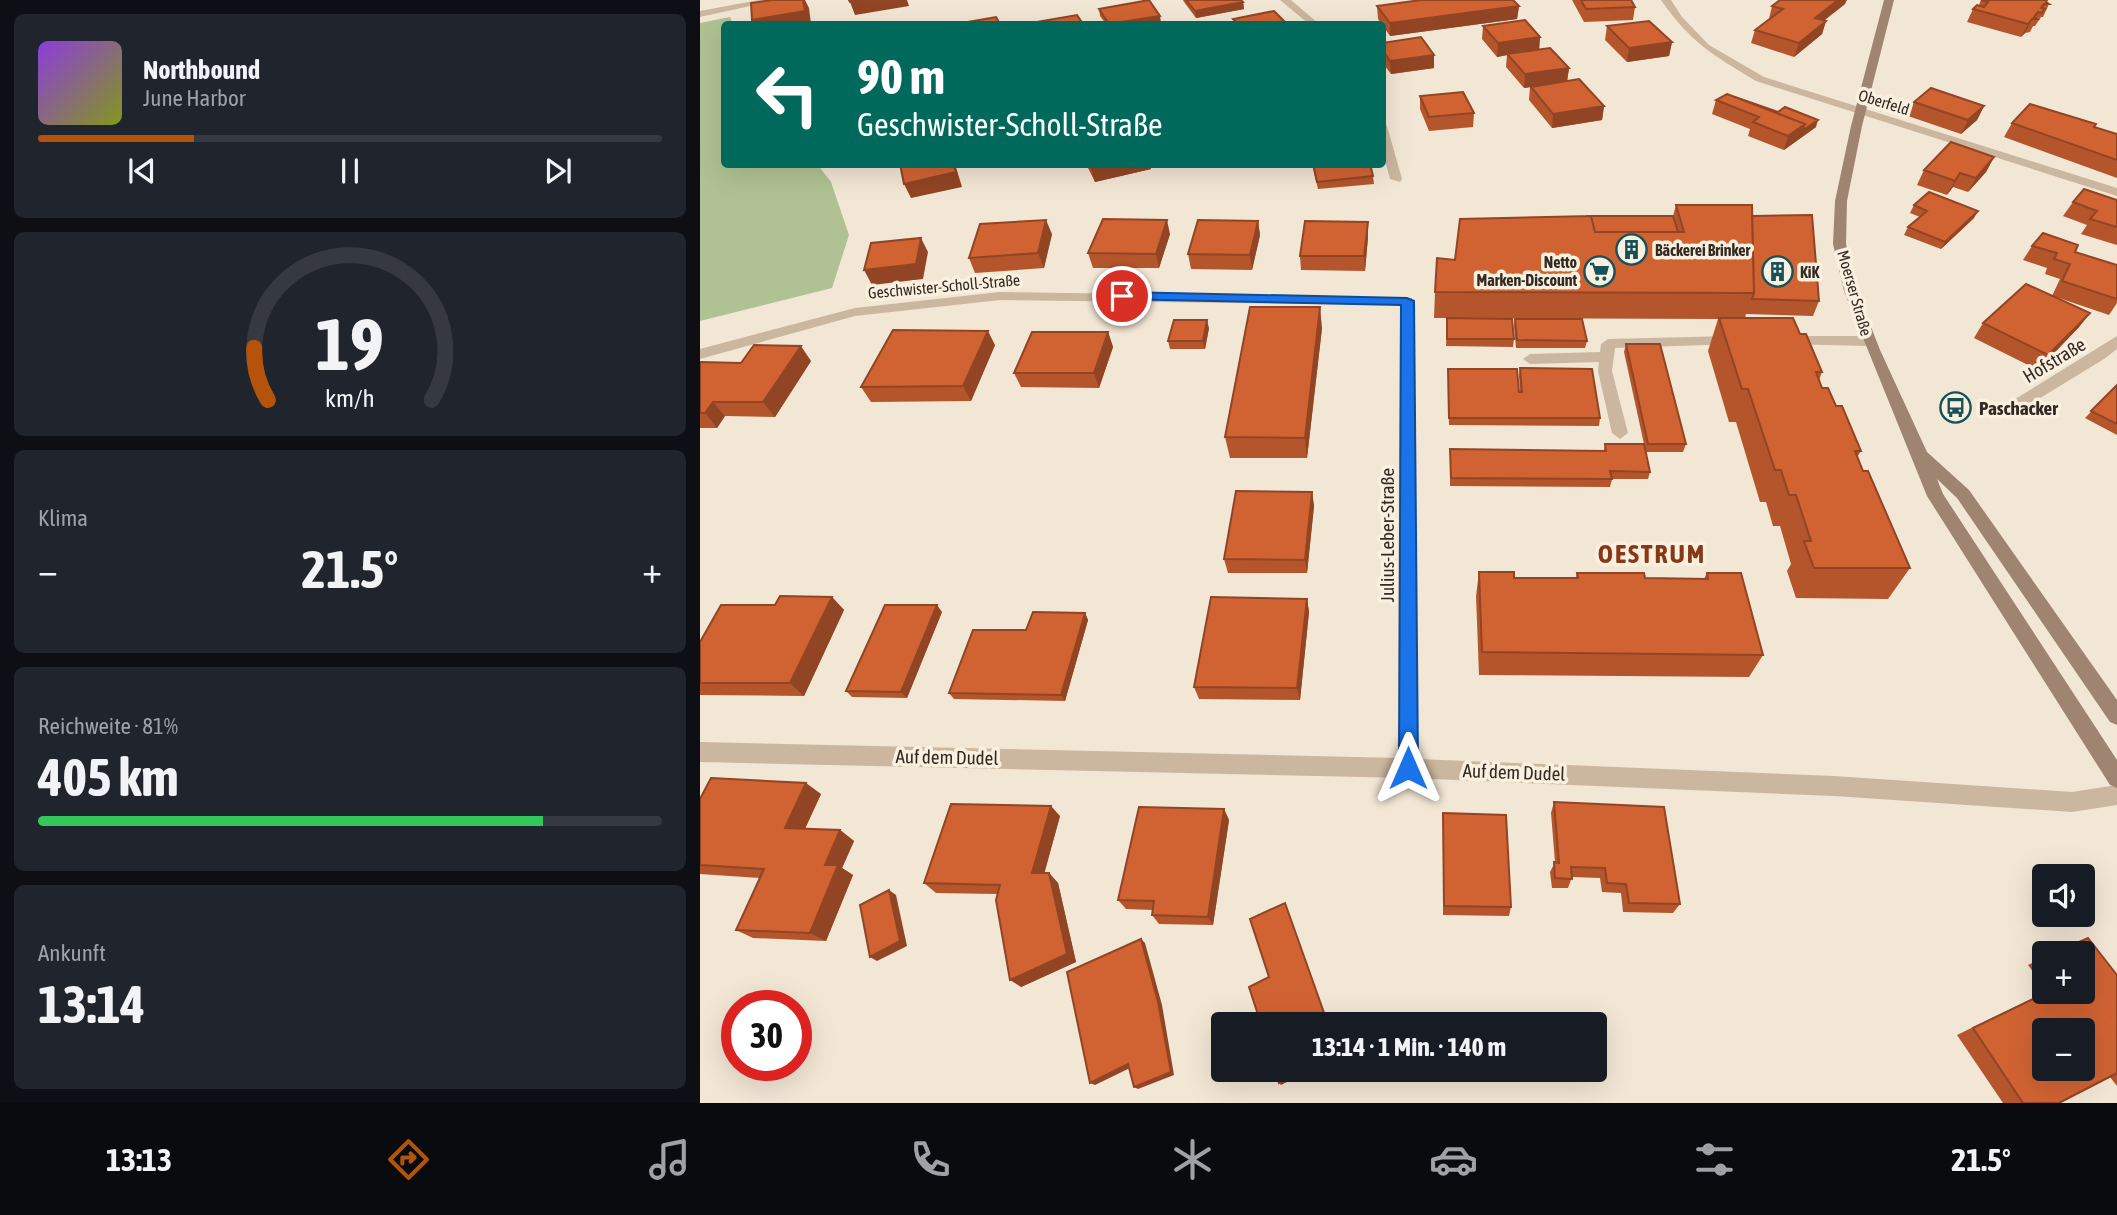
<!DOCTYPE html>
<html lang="de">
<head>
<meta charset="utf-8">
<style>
	:root { --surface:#171b24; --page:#20242c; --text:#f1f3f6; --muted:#9ea1a6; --line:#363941; --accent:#b45309 }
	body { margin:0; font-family:"Asap Condensed",sans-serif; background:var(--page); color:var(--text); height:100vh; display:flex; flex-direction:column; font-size:26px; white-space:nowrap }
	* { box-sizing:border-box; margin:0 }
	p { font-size:23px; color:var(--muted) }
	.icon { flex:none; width:38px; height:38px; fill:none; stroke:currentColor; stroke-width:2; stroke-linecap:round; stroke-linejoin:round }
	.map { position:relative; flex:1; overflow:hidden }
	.side { display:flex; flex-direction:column; gap:14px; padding:14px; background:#0d0f14; width:700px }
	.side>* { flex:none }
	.top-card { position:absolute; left:21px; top:21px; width:665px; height:147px; border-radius:7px; box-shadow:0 7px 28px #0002; background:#00695c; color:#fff; overflow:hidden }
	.fabs { position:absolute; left:1332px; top:864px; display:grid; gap:14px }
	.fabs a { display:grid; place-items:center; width:63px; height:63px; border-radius:7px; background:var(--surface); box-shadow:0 7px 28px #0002; font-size:35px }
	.speed { position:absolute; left:21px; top:990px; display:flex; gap:14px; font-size:35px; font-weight:700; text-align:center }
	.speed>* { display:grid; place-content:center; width:91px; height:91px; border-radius:50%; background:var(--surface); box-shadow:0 7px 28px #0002; line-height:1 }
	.speed .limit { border:10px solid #d22; background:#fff; color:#111 }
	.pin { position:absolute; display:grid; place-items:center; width:60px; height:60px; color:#fff; margin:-30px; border:4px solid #fff; border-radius:50%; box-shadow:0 2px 7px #0007 }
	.me { position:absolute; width:77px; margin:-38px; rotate:0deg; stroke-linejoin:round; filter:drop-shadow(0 0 5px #0008) }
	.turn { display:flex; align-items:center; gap:24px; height:147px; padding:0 21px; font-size:32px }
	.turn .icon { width:91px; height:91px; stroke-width:2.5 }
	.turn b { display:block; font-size:49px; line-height:60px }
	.big { font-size:52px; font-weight:700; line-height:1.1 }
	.side .card { flex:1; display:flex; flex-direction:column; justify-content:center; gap:10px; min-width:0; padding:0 24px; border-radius:10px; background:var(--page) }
	.side .dial { align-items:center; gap:0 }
	.dial svg { height:182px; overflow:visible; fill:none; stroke:var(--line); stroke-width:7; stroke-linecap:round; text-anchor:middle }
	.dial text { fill:var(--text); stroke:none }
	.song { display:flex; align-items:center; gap:21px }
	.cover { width:84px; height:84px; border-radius:10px; background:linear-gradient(135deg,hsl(270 70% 55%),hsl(70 70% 35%)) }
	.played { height:7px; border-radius:4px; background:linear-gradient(90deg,var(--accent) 25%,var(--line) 25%) }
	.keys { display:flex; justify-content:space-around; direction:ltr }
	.heat { display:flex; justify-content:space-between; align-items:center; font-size:38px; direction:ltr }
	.charge { height:10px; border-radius:5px; background:linear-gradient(90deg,#34c759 81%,var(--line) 0) }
	.trip { position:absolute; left:511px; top:1012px; width:396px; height:70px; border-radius:7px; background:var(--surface); box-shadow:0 7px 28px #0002; font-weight:700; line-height:70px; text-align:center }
	.menu { display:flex; height:112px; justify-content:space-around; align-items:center; background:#090b0e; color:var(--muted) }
	.menu .icon { width:49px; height:49px }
	.menu .active { color:var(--accent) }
	.menu b { font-size:32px; color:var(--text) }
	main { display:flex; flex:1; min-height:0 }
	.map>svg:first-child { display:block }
</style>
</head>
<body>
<main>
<section class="side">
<div class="card">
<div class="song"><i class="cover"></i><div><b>Northbound</b><p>June Harbor</p></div></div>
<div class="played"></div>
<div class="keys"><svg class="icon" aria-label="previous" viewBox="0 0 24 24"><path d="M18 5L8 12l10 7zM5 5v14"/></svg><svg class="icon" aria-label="pause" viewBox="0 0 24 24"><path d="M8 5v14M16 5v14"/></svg><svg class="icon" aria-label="next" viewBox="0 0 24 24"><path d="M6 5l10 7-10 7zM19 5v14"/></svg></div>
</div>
<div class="card dial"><svg viewBox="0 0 100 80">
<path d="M14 69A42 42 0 1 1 86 69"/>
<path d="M14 69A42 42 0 0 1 8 46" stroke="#b45309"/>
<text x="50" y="56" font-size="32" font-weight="700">19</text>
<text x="50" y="72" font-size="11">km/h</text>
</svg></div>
<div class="card"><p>Klima</p>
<div class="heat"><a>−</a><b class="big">21.5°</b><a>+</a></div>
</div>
<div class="card"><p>Reichweite · 81%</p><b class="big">405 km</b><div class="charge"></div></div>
<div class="card"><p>Ankunft</p><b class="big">13:14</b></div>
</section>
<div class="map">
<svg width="1417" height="1103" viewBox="0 0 1417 1103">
	<rect width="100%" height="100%" fill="#f2e6d4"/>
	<path fill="#b0c293" d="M30,17L33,24H24V164L118,165L131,182L149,235L132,288L0,321V23Z"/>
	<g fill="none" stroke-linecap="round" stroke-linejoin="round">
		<path fill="#cbb69f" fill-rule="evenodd" d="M1032,336L1039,341L1037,344L915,348L912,371L928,433L920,439L912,433L898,371L899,362L830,364L823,359L830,354L900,352L901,344L908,339Z
			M1088,336H1169L1176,341L1169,346L1083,344L1081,341Z"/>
		<path fill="#cbb69f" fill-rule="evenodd" d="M59,0H78L0,17V11Z
			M580,0H591L619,24H609Z
			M961,0H971L982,17L1009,45L1064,77L1417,188V196L1056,81C1013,55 991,43 961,0Z
			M682,123L687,126L702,179L700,182L690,179L682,149Z
			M300,292L712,298L718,759L1134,776L1372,792L1417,785V805L1372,812L1134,796L708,778L0,762V742L698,758L700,305L300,300L155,316L0,359V349L155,308Z
			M1417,336V349L1404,359L1314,414H1304L1301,410L1304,406Z"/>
		<path fill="#9e8471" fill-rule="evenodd" d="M1184,0H1194L1162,126L1147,201L1146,244L1157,291L1180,350L1227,452L1269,490L1417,700V725L1410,722L1257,498L1237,479L1243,494L1417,760V788L1410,785L1227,496L1144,291L1133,244L1135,201L1151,126Z"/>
	</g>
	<path fill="#b4552c" d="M483,0H541L543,2L544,9L496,18L484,2Z
		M872,0H931L935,7L933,20L884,22Z
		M1281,0L1347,2L1349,4L1343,17H1341L1335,26H1333L1330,32L1325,33L1321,37L1267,22L1273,9L1279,5Z
		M1145,4L1124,20L1126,21L1122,34L1094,57L1051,43L1055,30L1069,19L1072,6Z
		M677,6H819L817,19L690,36L678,19Z
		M399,9L461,23L451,24H406L400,16Z
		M783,26L840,37L839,49L869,68L867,81L904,106L902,120L852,128L829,100L830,87L824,88L806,67L807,55L797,57L782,39Z
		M907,26L972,42L969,56L927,62L905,40Z
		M682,43L734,55V68L691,74L682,62Z
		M720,96L774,113L773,127L729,131L720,109Z
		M1016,100L1116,127L1084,150L1048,136L1050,129L1012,114Z
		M1214,102L1284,106L1277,120L1261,134L1208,116Z
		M1312,123L1394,127L1417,134V178L1304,137Z
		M1294,157L1286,172L1268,192L1253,187L1247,195L1217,185L1224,170Z
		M386,164H450L451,169L395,182Z
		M612,164H670L673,176L674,184L618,189Z
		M1417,200V245L1381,234L1387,225L1363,216L1373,202Z
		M976,205L1052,216L1119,301L1113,316L1046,314L1045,318L1100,334L1122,372L1119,380L1122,388L1136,406L1161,451L1157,457L1163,471L1210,568L1188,599L1096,598L1087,571L1091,564L1080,526H1073L1066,502H1060L1036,422H1029L1008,351L1018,319L734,318L735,292L755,260L973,216Z
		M1214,205L1274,218L1241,249L1204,235L1208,227L1220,217L1210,213Z
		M558,221L560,235L552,270L491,269L488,254Z
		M668,222V237L665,271L601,270L600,256Z
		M352,234L344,268L275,273L269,258Z
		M470,234L459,268H393L388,253Z
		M1332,246L1375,252L1417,265V303L1409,315L1356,297L1390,313L1379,327L1338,370L1274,338L1283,323L1352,296L1360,279L1345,274L1347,268L1323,260Z
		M747,318L814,339L813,347L746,346Z
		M815,319L887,341L885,348H816L814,326Z
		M509,328L505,349H470L468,341Z
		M622,328L607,458H530L525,437Z
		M408,332L413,347L399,388L321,387L314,373Z
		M926,344L986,444L983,452H946L950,472L948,479H912L910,487L750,486V449L904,451L905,444H944L924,352Z
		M295,345L271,401L171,402L161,387Z
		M111,361L75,417L25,416L17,428H0V362L41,363Z
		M820,368L900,418L899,426L749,425L748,376L820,392L819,376Z
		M1417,385V435L1385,418Z
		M612,492L614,506L607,573H528L524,559Z
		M779,572L814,578H876L877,573L945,578L1004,579L1007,573L1063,655L1049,677L779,675L776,596Z
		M132,597L144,610L104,696L0,695V642L75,605Z
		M607,599L609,612L600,700L499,699L494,687Z
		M242,612L207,698L152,697L146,691Z
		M385,613L388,620L365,701L254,699L249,693L326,630Z
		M121,794L105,829L140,830L154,841L142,868L153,875L126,941L53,938L36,930L60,878L0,874V799Z
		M854,802L980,904L973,913L923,912L921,893L902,892L900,878L872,877L868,888H852L850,872L855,862L851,813Z
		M524,809L529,820L513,925L459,924L452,915L453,910L426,909L418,900Z
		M743,813L811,907L809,916L743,915Z
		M360,816L344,873H349L358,883L376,962L321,987L297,894L236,893L224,883Z
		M1344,957V987L1328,965Z
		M1417,975V1086L1410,1077L1359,1103H1303L1257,1035L1345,992H1382Z"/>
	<path fill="#924524" d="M103,0H105L109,8L111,24H55L52,20Z
		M164,0H207L209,6L155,15L150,2Z
		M1138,0H1147L1145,4L1111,31L1115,18Z
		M543,2L544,9L496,18L495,11Z
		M819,6L817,19L690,36V23Z
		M460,16L461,23L451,24H414Z
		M1332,19L1325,33L1321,37L1328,24Z
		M1126,21L1122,34L1094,57L1099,43Z
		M840,37L839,51L807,54V55L797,57L798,43Z
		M972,42L969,56L927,62L929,48Z
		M734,55V68L691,74L690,61Z
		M869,68L867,82L824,88L825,74Z
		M904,106L902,120L852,128L853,114Z
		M1284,106L1277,120L1261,134L1268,120Z
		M1118,120L1116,127L1084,150L1088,136L1105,124Z
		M1294,157L1286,172L1268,192L1276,178Z
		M253,164H255L262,187L211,198L204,184Z
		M405,164H450L451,169L395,182L391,168Z
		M1260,173L1253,187L1247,195L1255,181Z
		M1278,211L1274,218L1241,249L1245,242Z
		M346,220L352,234L344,268L338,253Z
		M467,220L470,234L459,268L456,254Z
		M558,221L560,235L552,270L550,255Z
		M668,222V237L665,271L664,256Z
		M221,238L228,252L223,279L172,285L164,270Z
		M620,307L622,328L607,458L605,438Z
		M1390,313L1379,327L1338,370L1348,355Z
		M507,320L509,328L505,349L503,341Z
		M288,331L295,345L271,401L263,386Z
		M408,332L413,347L399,388L394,373Z
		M101,346L111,361L75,417L63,402Z
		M13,402L25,416L17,428L5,413Z
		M612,492L614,506L607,573L605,560Z
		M132,597L144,610L104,696L90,683Z
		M607,599L609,612L600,700L597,688Z
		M237,605L242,612L207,698L201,692Z
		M385,613L388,620L365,701L361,695Z
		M106,783L121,794L100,839L85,828Z
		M351,806L360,816L342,882L332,873Z
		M524,809L529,820L513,925L508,917Z
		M140,830L154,841L142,868L153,875L126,941L110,933L125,865Z
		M349,873L358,883L376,962L321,987L310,980Z
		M189,890L196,895L207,946L177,961L170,957Z
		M441,939L445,943L462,1005L474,1075L438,1089L434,1087Z
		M428,1064L432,1067L395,1085L390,1083Z
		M606,1069H613L581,1085L579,1083Z"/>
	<path fill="#d16333" stroke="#924524" stroke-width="2" fill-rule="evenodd" d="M72,0H103L105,11L52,20L51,3Z
		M149,0H164L150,2Z
		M449,0L460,16L409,24L399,9Z
		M486,0H541L543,2L495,11Z
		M721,0H813L819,6L690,23L677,6Z
		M881,0H931L935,7L886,9Z
		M1080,0H1138L1115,18L1126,21L1099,43L1055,30L1083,9L1072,6Z
		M1281,0H1347L1346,2L1349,4H1344L1341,8L1345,9L1341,13L1338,12L1334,17L1337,19H1332L1328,24L1273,9L1277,5L1284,7L1288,2Z
		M574,11L587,24H538L533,19Z
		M377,15L383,24H325Z
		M296,17L300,24H256Z
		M825,20L840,37L798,43L783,26Z
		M949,21L972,42L929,48L907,26Z
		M721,37L734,55L690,61L682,49V43Z
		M850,48L869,68L825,74L807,54Z
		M879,79L904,106L853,114L831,87Z
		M1231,88L1284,106L1268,120L1214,102Z
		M763,92L774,113L729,117L720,96Z
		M1027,94L1105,124L1088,136L1053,122L1059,117L1016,100Z
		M1035,97L1078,112L1085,107L1118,120L1102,131L1105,124Z
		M1330,104L1396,124L1394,127L1417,134V160L1312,123Z
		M1251,142L1294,157L1276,178L1260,173L1255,181L1224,170Z
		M200,164H253L256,172L204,184Z
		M389,164H405L391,168Z
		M613,164H670L673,176L617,182Z
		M1384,189L1417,200V227L1390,219L1397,211L1373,202Z
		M1229,192L1278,211L1245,242L1208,227L1227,211L1214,205Z
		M976,205H1052L1054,293L735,292L737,258L755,260L760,219L891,216L895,232H984Z
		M1112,215L1119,301L1052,299L1054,293L1052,216Z
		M886,216H973L978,232H895L891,216Z
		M403,219L467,220L456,254L388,253Z
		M346,220L338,253L269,258L280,224Z
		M498,220L558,221L550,255L488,254Z
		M605,221L668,222L664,256H600Z
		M1343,233L1378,245L1375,252L1417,265V299L1362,281L1370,264L1354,259L1357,253L1332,246Z
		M221,238L216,264L164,270L171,243Z
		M1326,284L1390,313L1348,355L1283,323Z
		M550,307H620L605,438L525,437Z
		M747,318L812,319L814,339H747Z
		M1019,318H1093L1100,334H1106L1122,372H1116L1122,388H1128L1136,406H1142L1161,451H1155L1163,471H1168L1210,568H1114L1104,541H1111L1096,495H1089L1081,470H1075L1048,389H1042Z
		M815,319H882L887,341L817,340Z
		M474,320H507L503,341H468Z
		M193,330L288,331L263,386L161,387Z
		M332,332H408L394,373H314Z
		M926,344H960L986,444H948Z
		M54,345L101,346L63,402H13L5,413H0V362L41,363Z
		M820,368L892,369L900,418H749L748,369H817L819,392H822Z
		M1417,385V424L1391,411Z
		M905,444H944L950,472L910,471L912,479L751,478L750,449L906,451Z
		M536,491L612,492L605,560L524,559Z
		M779,572H814V578H878L877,573H944L945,578L1008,579L1007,573H1041L1063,655L782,652Z
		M80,596L132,597L90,683H0V642L21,605H75Z
		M511,597L607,599L597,688L494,687Z
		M185,605H237L201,692L146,691Z
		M333,612L385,613L361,695L249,693L273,630H326Z
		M11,778L106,783L85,828L140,830L125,865H138L110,933L36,930L64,869L0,865V799Z
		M854,802L964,807L980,904L929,903L926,884L907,883L905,868L871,867L872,879L855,878L854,862L859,863Z
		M251,804L351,806L332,873H349L367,954L310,980L296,900L300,885L224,883Z
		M439,807L524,809L508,917L452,915L454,901L418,900Z
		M743,813L806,815L811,907L744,906Z
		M189,890L200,941L170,957L160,905Z
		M585,903L628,1024H561L549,987L569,977L550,919Z
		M1388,938L1417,975V1073L1359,1103H1323L1273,1028L1348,992H1382V954H1352ZM1344,1031H1382V1069H1344Z
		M441,939L458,1002L471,1072L434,1087L428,1064L390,1083L367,972Z
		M575,1069H606L579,1083Z"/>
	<path fill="#1a73e8" stroke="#114b97" stroke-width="2" d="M422,292L707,298L714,301L718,768L715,774L708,777L702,774L699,768L701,305L417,299V294Z"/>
	<defs>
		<symbol id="building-ring" viewBox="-11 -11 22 22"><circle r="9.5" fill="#faf0e0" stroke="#165058" stroke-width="1.5"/><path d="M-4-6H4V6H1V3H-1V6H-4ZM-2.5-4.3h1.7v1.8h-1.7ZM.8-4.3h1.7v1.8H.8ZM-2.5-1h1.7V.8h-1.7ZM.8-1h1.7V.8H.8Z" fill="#165058"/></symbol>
		<symbol id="supermarket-ring" viewBox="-11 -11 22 22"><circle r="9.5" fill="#faf0e0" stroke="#165058" stroke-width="1.5"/><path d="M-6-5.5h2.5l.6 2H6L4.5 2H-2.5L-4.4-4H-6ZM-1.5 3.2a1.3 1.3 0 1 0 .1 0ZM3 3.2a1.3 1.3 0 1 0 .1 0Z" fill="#165058"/></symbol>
		<symbol id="bus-ring" viewBox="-11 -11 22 22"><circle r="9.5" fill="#faf0e0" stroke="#165058" stroke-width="1.5"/><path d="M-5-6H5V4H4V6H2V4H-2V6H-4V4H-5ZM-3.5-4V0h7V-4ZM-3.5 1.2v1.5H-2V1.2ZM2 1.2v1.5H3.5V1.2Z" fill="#165058"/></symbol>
	</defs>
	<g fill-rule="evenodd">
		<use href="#building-ring" x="914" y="232" width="35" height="35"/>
		<use href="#supermarket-ring" x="882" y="254" width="35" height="35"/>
		<use href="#building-ring" x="1060" y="254" width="35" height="35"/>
		<use href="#bus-ring" x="1238" y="390" width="35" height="35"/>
	</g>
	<g text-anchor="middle" stroke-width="7" stroke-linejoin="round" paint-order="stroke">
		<g font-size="16" fill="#342a23" stroke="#faf0e0">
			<text transform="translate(1184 102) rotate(17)" y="6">Oberfeld</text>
			<text transform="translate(244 286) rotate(-5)" y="6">Geschwister-Scholl-Straße</text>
			<text transform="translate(1155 293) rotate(74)" y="6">Moerser Straße</text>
		</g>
		<g font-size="16" font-weight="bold" fill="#342a23" stroke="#faf0e0" text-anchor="start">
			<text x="955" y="256">Bäckerei Brinker</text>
			<text x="877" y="268" text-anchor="end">Netto<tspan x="877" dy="18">Marken-Discount</tspan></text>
			<text x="1100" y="278">KiK</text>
		</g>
		<g font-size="19" fill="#342a23" stroke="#faf0e0">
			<text transform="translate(1354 360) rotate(-31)" y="7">Hofstraße</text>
			<text transform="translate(687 535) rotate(-90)" y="7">Julius-Leber-Straße</text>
			<text transform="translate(247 757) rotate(1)" y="7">Auf dem Dudel</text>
			<text transform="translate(814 772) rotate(2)" y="7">Auf dem Dudel</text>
		</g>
		<g font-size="19" font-weight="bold" fill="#342a23" stroke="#faf0e0" text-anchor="start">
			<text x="1279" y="415">Paschacker</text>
		</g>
		<g font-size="26" font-weight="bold" letter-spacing="2" fill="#893816" stroke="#faf0e0">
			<text x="952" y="563">OESTRUM</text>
		</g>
	</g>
</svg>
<div class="fabs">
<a><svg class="icon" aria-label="sound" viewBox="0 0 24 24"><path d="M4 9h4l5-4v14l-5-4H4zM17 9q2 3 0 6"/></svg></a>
<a>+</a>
<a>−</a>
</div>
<div class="speed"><div class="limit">30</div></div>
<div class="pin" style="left:422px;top:296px;background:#d93025"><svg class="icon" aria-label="arrive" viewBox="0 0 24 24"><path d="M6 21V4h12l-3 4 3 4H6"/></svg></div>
<svg class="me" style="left:708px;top:768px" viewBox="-20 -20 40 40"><path d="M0-17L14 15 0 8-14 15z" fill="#1a73e8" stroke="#fff" stroke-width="4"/></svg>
<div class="trip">13:14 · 1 Min. · 140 m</div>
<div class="top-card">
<div class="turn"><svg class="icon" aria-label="left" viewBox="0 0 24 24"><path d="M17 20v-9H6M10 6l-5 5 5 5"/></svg><div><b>90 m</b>Geschwister-Scholl-Straße</div></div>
</div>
</div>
</main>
<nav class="menu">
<b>13:13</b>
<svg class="icon active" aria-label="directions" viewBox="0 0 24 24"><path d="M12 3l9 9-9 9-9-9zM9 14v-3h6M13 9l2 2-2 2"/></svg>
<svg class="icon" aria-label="music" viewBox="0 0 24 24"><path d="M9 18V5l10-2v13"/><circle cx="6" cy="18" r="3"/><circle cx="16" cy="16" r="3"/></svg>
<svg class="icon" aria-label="phone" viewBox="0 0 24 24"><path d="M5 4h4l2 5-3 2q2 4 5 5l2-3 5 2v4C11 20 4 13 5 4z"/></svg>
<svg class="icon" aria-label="climate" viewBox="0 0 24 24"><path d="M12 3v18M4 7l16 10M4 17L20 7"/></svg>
<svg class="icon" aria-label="car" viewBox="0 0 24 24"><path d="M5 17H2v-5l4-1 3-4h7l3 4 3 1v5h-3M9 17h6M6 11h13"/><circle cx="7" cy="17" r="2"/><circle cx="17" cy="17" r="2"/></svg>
<svg class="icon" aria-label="filters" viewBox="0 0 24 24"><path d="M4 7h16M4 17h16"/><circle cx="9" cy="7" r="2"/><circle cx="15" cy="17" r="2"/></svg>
<b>21.5°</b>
</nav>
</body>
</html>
